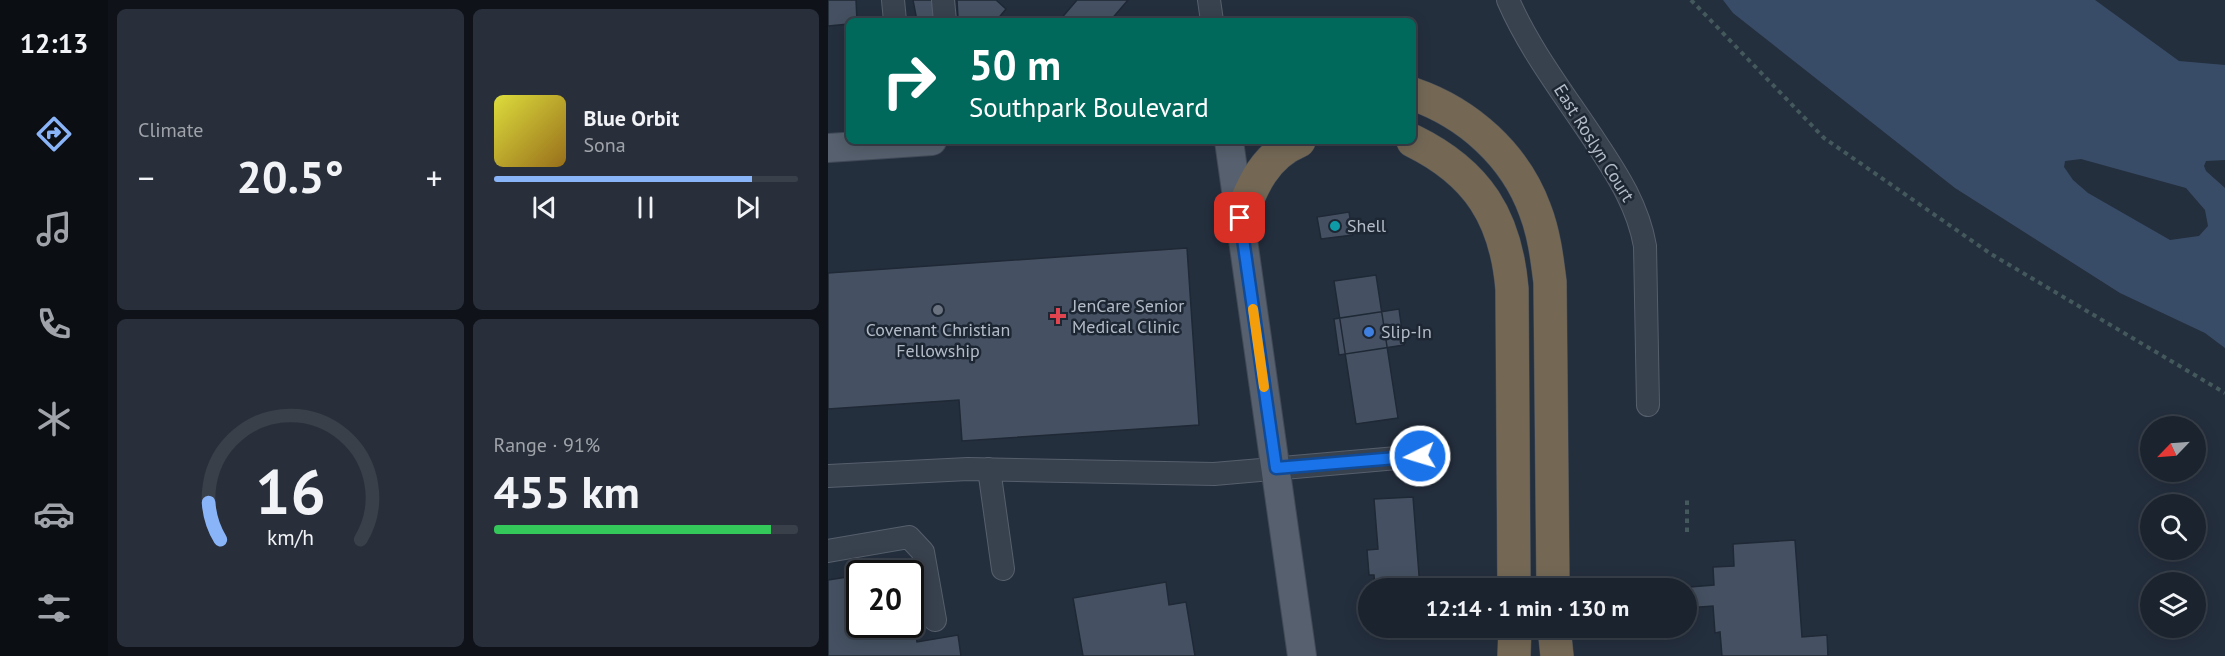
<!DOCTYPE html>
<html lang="en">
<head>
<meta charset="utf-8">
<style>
	:root { --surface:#1b232e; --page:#282f3a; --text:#f1f3f6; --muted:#a0a4aa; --line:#39404a; --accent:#8ab4f8 }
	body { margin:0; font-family:"PT Sans",sans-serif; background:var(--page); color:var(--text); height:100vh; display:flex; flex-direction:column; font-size:22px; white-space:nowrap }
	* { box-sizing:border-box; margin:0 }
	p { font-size:20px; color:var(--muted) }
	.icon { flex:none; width:33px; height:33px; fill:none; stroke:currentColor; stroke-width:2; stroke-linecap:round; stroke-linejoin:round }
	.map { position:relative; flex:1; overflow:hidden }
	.panel { display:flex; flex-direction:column; gap:9px; padding:9px; background:#0f1319; width:720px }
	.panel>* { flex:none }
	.banner { position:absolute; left:18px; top:18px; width:570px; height:126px; border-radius:9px; box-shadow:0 3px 15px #0003,0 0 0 2px var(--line); background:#00695c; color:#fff; overflow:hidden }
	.needle { width:39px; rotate:245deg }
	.controls { position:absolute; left:1312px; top:416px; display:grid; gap:12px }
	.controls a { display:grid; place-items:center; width:66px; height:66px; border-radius:50%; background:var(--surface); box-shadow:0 3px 15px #0003,0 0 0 2px var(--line); font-size:30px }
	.speed { position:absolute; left:18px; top:560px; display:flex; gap:12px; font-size:30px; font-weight:700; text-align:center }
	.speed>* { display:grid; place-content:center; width:78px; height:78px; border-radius:50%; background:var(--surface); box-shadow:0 3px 15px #0003,0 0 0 2px var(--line); line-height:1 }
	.speed .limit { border:3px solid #111; border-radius:9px; background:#fff; color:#111 }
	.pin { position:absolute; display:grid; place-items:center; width:51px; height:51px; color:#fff; margin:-26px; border-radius:12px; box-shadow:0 3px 9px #0006 }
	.me { position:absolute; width:66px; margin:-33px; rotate:265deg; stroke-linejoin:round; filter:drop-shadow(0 0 4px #0008) }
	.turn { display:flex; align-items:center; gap:21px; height:126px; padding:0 24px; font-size:27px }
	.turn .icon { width:78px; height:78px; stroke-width:2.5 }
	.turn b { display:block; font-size:42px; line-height:51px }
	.big { font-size:45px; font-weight:700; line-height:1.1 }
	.panel .card { flex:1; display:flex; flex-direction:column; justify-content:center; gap:9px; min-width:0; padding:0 21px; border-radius:9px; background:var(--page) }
	.panel .dial { align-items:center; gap:0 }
	.dial svg { height:156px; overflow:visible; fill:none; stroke:var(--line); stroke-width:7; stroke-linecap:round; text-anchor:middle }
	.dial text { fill:var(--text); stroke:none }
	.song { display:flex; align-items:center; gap:18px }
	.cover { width:72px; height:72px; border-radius:9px; background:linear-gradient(135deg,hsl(60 70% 55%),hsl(40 70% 35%)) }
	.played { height:6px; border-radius:3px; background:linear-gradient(90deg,var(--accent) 85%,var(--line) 85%) }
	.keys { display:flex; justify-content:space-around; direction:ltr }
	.heat { display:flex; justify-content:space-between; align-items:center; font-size:33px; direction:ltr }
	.charge { height:9px; border-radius:4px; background:linear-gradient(90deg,#34c759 91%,var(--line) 0) }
	.panel .tiles { flex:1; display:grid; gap:9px; grid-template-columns:repeat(2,1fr) }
	.trip { position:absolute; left:530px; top:578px; width:339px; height:60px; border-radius:30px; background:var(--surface); box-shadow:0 3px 15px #0003,0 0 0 2px var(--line); font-weight:700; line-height:60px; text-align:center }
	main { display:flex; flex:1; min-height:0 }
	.menu { display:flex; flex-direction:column; width:108px; justify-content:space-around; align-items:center; background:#0b0e12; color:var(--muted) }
	.menu .icon { width:42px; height:42px }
	.menu .active { color:var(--accent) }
	.menu b { font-size:27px; color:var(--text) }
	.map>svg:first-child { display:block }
</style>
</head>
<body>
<main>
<nav class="menu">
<b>12:13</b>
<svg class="icon active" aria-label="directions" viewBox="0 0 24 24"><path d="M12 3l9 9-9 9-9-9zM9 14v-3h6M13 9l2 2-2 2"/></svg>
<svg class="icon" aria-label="music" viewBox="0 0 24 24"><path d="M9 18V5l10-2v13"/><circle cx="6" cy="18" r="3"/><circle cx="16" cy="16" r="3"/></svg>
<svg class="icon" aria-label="phone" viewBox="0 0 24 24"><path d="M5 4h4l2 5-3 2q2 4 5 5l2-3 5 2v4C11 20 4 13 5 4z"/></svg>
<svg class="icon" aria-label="climate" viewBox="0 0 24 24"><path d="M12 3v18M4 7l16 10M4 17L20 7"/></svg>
<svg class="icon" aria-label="car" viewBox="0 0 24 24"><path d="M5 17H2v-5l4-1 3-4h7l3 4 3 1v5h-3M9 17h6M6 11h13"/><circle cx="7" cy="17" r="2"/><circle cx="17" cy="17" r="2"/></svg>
<svg class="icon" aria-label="filters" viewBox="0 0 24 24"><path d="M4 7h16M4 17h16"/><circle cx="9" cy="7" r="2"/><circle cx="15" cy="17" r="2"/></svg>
</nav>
<section class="panel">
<div class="tiles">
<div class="card"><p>Climate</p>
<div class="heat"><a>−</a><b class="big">20.5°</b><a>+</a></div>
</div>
<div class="card">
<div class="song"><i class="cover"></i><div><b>Blue Orbit</b><p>Sona</p></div></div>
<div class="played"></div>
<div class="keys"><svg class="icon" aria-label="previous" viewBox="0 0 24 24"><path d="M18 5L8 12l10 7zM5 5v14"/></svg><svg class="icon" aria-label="pause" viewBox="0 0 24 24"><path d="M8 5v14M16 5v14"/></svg><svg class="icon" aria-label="next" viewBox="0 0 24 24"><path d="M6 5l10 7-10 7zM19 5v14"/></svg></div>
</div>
<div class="card dial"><svg viewBox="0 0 100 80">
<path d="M14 69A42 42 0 1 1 86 69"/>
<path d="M14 69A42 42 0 0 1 8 50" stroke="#8ab4f8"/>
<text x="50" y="56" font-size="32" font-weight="700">16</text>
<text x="50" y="72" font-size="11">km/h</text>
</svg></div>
<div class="card"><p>Range · 91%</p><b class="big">455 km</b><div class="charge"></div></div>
</div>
</section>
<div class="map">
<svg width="1397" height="656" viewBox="0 0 1397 656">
	<rect width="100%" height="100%" fill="#242f3e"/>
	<path fill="#394c67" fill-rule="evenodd" d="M895,0H1267L1351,61L1397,65V160L1378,161L1376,166L1378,171L1397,188V348L1377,333L1292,293L1127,188L905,13ZM1253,159L1358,188L1377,210L1380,226L1371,236L1342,240L1260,193L1245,180L1236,167L1237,161Z"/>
	<path fill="#455162" stroke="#1f2835" stroke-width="1.5" d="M0,0H28L29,21H21V24L0,26Z
		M85,0H107L110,20L89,21Z
		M129,0H168L178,9L168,21L162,17L159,21H121V19L130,18Z
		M249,0H300L282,21H231Z
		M521,212L525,235L493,239L489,217Z
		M359,248L371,425L134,441L131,400L0,409V273Z
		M548,275L570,418L528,424L506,281Z
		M571,309L576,345L511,355L506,319Z
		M585,497L592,588H547L546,575H541L539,550L550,549L546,499Z
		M967,540L974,637L999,635L1000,656H894L892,632L887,633L885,606L858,608V588H849L886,585L885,567L906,566L905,544Z
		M77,567L78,573H42Z
		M32,575V624H82V602L89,642L130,635L133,656H0V580Z
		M338,582L341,605L358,602L367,656H255L245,598Z"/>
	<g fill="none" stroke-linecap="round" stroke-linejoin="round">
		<defs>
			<path id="minor" d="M65,0L67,21
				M115,0L117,21
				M381,0L384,21
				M680,0C702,51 739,98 769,144C791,177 810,207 817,246L820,405
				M161,469L175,569
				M0,476L140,469L386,474L592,456
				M0,551L81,537L95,552L107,620"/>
			<path id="major" d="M401,141L474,656
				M0,148L104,141"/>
			<path id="highway" d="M585,94C640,113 687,155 707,210C716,233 719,258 722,282L725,588
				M585,141C650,173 678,218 684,289L686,588
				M412,218C424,186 437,155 471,141
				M726,627L729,656
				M686,656L687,627"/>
		</defs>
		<use href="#minor" stroke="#565f6c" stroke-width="24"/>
		<use href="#major" stroke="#414a57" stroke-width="30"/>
		<use href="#highway" stroke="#434c59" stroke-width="34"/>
		<path stroke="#44595c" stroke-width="4" stroke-dasharray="4.5 4.5" stroke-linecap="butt" d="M863,0L996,138L1163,254L1397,393
			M859,532V499"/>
		<use href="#minor" stroke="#38414e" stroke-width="22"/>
		<use href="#major" stroke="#56606e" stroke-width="28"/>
		<use href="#highway" stroke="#746855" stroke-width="33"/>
	</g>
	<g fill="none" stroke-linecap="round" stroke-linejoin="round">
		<defs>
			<path id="route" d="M412,218L448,468L592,456"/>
		</defs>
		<use href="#route" stroke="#114b97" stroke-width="15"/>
		<use href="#route" stroke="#1a73e8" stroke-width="10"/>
		<path stroke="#f59e0b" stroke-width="10" d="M425,309L436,387"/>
	</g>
	<circle fill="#0f9aa8" stroke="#1d2633" stroke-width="2" cx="507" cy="226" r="6"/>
	<circle fill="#6b7280" stroke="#1d2633" stroke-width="2" cx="110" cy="310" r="6"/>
	<path fill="#e0444e" stroke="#1d2633" stroke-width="2" d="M227 307h6v6h6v6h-6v6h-6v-6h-6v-6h6z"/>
	<circle fill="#3f7fe0" stroke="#1d2633" stroke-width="2" cx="541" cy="332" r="6"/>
	<g text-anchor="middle" stroke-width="5" stroke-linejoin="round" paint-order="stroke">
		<g font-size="18" fill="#b4bcc9" stroke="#1d2633">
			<text transform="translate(766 143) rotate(58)" y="6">East Roslyn Court</text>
		</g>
		<g font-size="18" fill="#b4bcc9" stroke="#1d2633" text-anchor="start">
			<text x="519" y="232">Shell</text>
			<text x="244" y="312">JenCare Senior<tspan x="244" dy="21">Medical Clinic</tspan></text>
			<text x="110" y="336" text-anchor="middle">Covenant Christian<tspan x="110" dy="21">Fellowship</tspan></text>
			<text x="553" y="338">Slip-In</text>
		</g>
	</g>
</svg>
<div class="controls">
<a><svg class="needle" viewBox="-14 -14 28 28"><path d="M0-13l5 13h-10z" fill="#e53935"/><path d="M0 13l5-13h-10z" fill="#a0a4aa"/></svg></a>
<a><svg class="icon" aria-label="search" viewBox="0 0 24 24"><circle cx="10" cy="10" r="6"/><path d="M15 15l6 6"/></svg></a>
<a><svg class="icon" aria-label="layers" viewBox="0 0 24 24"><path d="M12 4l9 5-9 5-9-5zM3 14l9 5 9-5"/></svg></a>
</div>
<div class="speed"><div class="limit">20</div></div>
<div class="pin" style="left:412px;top:218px;background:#d93025"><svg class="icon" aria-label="arrive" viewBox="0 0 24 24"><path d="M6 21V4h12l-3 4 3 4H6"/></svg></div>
<svg class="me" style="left:592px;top:456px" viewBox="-20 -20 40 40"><circle r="17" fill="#1a73e8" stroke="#fff" stroke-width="3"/><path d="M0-11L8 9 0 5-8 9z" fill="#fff"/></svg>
<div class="trip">12:14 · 1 min · 130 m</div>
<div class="banner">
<div class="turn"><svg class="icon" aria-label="right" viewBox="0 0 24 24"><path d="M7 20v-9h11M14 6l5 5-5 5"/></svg><div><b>50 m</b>Southpark Boulevard</div></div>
</div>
</div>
</main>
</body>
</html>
